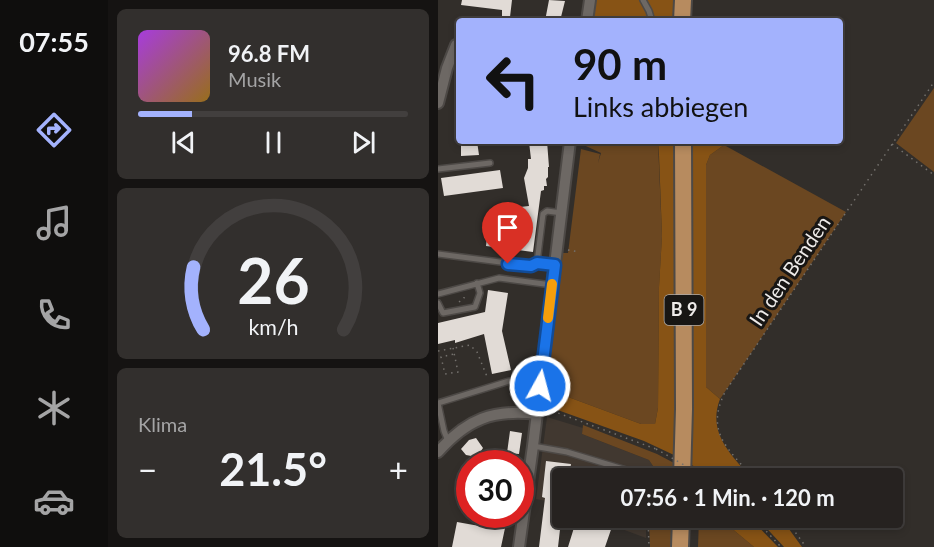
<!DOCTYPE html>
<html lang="de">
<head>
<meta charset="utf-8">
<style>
	:root { --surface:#262220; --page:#322f2d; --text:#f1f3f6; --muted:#a4a4a5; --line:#423f3e; --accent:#a3b2fd }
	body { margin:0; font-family:Lato,sans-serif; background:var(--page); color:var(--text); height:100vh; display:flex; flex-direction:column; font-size:22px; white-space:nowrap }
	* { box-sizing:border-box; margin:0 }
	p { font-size:20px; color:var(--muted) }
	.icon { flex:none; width:33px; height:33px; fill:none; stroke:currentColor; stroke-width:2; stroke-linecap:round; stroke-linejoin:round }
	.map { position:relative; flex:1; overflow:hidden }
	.side { display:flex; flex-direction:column; gap:9px; padding:9px; background:#151312; width:330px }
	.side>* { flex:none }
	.top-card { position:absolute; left:18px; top:18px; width:387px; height:126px; border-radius:6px; box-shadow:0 3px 9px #0003,0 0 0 2px var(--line); background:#a3b2fd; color:#111; overflow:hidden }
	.speed { position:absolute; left:18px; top:450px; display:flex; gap:12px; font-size:30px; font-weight:700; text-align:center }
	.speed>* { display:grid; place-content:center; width:78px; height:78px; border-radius:50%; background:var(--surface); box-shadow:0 3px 9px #0003,0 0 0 2px var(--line); line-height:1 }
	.speed .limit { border:9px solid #d22; background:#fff; color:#111 }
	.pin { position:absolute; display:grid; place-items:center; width:51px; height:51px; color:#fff; margin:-62px -26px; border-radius:50% 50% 50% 0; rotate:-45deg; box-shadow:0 0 6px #0007 }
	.pin .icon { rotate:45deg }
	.me { position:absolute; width:66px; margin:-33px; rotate:7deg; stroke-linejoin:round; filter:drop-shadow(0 0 4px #0008) }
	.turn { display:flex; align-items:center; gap:21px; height:126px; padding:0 18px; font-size:27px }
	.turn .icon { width:78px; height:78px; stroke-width:2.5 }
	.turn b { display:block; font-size:42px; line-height:51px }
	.big { font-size:45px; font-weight:700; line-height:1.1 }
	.side .tile { flex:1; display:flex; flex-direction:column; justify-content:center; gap:9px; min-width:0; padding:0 21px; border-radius:9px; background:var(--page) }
	.side .dial { align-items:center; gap:0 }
	.dial svg { height:156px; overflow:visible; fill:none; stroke:var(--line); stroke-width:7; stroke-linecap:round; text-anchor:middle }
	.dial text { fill:var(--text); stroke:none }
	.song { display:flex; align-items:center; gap:18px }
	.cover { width:72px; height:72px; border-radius:9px; background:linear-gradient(135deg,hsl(280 70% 55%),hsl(40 70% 35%)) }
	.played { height:6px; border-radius:3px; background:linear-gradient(90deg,var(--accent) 20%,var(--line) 20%) }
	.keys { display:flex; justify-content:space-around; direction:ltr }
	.heat { display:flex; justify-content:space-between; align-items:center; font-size:33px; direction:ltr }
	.trip { position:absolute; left:114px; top:468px; width:351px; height:60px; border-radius:6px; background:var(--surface); box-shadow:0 3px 9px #0003,0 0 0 2px var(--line); font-weight:700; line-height:60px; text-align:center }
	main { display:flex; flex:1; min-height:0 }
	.dock { display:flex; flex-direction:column; width:108px; justify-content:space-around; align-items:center; background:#0f0e0d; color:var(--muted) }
	.dock .icon { width:42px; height:42px }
	.dock .on { color:var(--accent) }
	.dock b { font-size:27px; color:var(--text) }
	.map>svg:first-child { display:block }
</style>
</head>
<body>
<main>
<nav class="dock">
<b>07:55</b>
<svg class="icon on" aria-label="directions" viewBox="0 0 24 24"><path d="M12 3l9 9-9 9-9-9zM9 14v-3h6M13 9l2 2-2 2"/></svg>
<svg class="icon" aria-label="music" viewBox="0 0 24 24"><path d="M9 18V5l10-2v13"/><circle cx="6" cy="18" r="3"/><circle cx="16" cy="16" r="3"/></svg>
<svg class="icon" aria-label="phone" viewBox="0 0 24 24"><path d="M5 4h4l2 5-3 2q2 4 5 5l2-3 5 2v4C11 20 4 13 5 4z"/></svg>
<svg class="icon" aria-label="climate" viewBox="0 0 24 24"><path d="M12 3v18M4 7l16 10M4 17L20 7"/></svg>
<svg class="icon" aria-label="car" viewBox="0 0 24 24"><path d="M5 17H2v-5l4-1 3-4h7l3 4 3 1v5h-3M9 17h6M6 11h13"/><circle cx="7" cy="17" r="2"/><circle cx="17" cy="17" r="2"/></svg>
</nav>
<section class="side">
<div class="tile">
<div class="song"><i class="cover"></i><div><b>96.8 FM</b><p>Musik</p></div></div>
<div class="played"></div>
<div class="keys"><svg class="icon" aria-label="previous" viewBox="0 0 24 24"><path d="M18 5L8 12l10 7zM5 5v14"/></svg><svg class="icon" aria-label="pause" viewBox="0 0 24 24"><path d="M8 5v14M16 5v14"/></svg><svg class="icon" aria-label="next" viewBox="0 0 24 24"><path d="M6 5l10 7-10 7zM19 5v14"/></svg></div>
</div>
<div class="tile dial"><svg viewBox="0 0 100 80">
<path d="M14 69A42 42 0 1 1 86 69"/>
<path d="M14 69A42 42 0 0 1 9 37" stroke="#a3b2fd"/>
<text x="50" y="56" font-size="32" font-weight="700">26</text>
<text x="50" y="72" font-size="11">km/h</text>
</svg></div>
<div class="tile"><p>Klima</p>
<div class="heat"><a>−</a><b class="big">21.5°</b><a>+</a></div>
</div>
</section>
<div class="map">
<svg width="496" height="547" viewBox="0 0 496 547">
	<rect width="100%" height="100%" fill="#322e2a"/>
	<path fill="#413830" d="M109,417L145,428L144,434L211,460L215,466L214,478H124V504L98,499Z
		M156,518H208V538L173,525Z"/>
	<path fill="#6b4721" d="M496,88V172L458,143Z
		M137,141L220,142L224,236L221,287L220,408L217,424H203L122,394L115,384V365L108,362L125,253H130L143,149L162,154L160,163L163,153Z
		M286,145L408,212L282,399L268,387V165L272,155Z
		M145,425L219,454L236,463V478H214L215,466L211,460L144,434Z
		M211,518H235V547H212Z
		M261,518H276L286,522L316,547H260Z"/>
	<path fill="#875315" d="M157,0H235V21H154Z
		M217,141H237L236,455L206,441L114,408L110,405V389L105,388L108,362L115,365V384L122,394L203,424H217L220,408L221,287L224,236L221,155L220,142Z
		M251,141H280L286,145L272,155L268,165V387L282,399C269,433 293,454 313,478H276L252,464Z
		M276,518H312L340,547H316L286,522Z
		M319,518H343L364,547H346Z"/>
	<path fill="#e1dbd6" d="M24,0H74L72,17L64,16V10L23,5Z
		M111,0L127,1L122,21H107Z
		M23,141H39L41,155L23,156Z
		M109,141L111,167H110V177L108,179L109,186H106V190L103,191L95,252L48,246L50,228L79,232L82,207L91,206L86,178L90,168V159H93L91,142Z
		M62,170L65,188L6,196L3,178Z
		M50,290L70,293L64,331L73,370L54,374L46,334L17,343V340L0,344V323L47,312Z
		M72,431L84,433L81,454L69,453Z
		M38,438L45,448L39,457L28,455L23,449L31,440Z
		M108,461L133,464L131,478H124V512L120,547H101L107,498L104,497Z
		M48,514H70L63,547H14L19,522L47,527Z
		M139,518H177L167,547H130Z"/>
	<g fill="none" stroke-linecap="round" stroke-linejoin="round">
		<defs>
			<path id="service" d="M205,0L211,11L214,21
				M0,169L52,163
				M0,254L93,266L99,263L117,265
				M99,263L105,214L109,211L124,213
				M0,294L61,278L114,285
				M0,303L5,313L37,307L42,293L39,283
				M10,441L6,431L0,403L71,381
				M95,446L129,452L195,472L202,478"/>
			<path id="minor" d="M149,21L152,0
				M0,103L9,68L18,45
				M0,452C29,419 55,409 99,414
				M81,547L95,446L132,141"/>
			<path id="primary" d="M244,21L245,0
				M244,478L246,409L245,141
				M242,547L243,518"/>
		</defs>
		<use href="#service" stroke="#4d4946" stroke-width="8"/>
		<use href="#minor" stroke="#4d4946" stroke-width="14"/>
		<use href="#primary" stroke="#4d4946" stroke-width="20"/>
		<path stroke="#74716d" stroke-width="1.5" stroke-dasharray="1.5 4.5" stroke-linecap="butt" d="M454,144L496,175
			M130,250L141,252
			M21,302L26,298V294
			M15,348L20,372L7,374L3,357L16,354
			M0,351L32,345L39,352L50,379
			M109,409L218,449
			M315,478C290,448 267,433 287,392L496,82
			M210,518L211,547
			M316,518L343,547
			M347,518L368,547"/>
		<use href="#service" stroke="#6d6864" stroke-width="5"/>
		<use href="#minor" stroke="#6d6864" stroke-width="10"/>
		<use href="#primary" stroke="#b78b5f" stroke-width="16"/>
		<path stroke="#74716d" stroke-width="1.5" stroke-dasharray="1.5 4.5" stroke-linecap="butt" d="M218,449L269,478"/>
	</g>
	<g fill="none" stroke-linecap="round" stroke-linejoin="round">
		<defs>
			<path id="route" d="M70,264L93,266L99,263L117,265L102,386"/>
		</defs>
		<use href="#route" stroke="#114b97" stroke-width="15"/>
		<use href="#route" stroke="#1a73e8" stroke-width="10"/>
		<path stroke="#f59e0b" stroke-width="10" d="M110,318L114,284"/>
	</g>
	<g text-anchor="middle" stroke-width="6" stroke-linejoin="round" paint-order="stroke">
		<rect fill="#181614" stroke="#aeaba9" stroke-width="1.5" x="226.5" y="295" width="39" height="30" rx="4.5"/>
		<g font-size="18" font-weight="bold" fill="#eeebe9">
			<text x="246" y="316">B 9</text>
		</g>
		<g font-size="20" fill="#eeebe9" stroke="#181614">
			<text transform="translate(352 271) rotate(-56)" y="7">In den Benden</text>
		</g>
	</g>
</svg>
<div class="speed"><div class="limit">30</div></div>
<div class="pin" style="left:70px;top:264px;background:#d93025"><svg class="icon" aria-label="arrive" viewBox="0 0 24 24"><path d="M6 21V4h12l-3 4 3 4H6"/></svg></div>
<svg class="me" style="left:102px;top:386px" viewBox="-20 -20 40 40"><circle r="17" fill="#1a73e8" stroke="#fff" stroke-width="3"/><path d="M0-11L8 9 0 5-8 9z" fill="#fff"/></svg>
<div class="trip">07:56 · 1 Min. · 120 m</div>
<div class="top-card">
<div class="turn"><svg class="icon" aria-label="left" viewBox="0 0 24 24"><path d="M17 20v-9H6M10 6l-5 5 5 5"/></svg><div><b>90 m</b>Links abbiegen</div></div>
</div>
</div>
</main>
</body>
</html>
